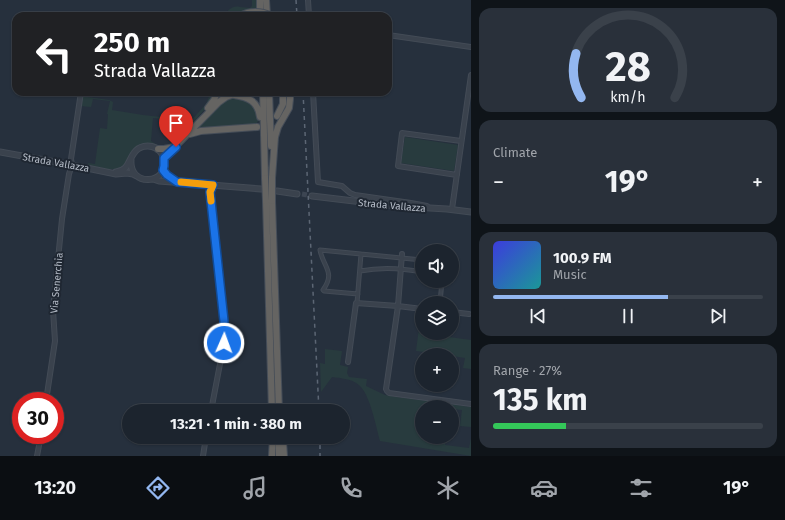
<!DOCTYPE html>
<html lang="en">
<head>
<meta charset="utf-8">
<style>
	:root { --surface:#1c242e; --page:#29303a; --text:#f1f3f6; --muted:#a0a4aa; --line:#3a414a; --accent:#93b7f0 }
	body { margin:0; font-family:"Fira Sans",sans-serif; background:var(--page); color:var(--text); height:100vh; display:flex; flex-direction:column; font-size:15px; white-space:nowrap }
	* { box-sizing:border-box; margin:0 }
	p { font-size:13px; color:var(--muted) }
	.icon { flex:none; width:22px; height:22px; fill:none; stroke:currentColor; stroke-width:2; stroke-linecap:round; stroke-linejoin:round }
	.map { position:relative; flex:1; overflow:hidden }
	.panel { display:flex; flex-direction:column; gap:8px; padding:8px; background:#0f1419; width:314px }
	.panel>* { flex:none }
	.top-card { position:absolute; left:12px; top:12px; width:380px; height:84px; border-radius:12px; box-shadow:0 1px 3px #0004,0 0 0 1px var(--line); background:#202124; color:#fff; overflow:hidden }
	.controls { position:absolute; left:415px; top:244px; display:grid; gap:8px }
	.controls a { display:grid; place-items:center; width:44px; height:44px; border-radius:50%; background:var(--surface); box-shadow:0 1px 3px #0004,0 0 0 1px var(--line); font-size:20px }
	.speed { position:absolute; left:12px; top:392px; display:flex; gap:8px; font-size:20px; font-weight:700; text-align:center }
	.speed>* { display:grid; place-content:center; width:52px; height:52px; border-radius:50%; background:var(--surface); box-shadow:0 1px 3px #0004,0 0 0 1px var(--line); line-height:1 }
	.speed .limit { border:6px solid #d22; background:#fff; color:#111 }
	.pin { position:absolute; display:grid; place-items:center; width:34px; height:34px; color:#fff; margin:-41px -17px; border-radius:50% 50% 50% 0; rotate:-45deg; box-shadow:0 0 4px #0007 }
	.pin .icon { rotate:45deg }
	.me { position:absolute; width:44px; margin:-22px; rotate:2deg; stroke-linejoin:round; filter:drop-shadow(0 0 3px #0008) }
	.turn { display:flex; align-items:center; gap:14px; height:84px; padding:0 16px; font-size:18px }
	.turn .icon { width:52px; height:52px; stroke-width:2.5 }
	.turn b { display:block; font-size:28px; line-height:34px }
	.big { font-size:30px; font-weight:700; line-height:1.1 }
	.panel .card { flex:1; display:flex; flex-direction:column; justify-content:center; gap:6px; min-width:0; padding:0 14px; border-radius:12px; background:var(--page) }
	.panel .dial { align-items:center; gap:0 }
	.dial svg { height:104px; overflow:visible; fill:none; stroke:var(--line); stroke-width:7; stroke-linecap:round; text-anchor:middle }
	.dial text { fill:var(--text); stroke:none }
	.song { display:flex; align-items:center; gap:12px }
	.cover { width:48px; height:48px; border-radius:6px; background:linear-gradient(135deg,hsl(240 70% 55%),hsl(180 70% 35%)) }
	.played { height:4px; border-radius:2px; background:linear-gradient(90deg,var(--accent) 65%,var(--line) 65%) }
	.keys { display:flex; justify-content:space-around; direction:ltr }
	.heat { display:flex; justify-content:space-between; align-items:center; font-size:22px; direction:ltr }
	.charge { height:6px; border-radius:3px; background:linear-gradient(90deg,#34c759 27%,var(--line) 0) }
	.trip { position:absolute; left:122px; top:404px; width:228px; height:40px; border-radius:20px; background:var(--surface); box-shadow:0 1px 3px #0004,0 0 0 1px var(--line); font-weight:700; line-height:40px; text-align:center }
	.tab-bar { display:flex; height:64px; justify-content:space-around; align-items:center; background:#0b0e12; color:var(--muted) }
	.tab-bar .icon { width:28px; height:28px }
	.tab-bar .on { color:var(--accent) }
	.tab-bar b { font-size:18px; color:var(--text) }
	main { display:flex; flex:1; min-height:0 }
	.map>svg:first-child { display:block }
</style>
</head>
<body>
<main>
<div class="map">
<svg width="471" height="456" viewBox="0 0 471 456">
	<rect width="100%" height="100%" fill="#26303d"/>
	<path fill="#283b3e" d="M252,0H256V9L242,12L236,16H223C228,11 232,5 240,7C244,7 246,8 250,8L252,6Z
		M211,92H215L206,108L173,145L166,149L144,144C139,150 129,163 123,167C115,172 97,168 88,165V163L95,164L100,128L107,129L108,114H107L110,101L93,99L91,107L80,106L81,96L109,100L113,102L112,110L143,115L179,119L178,121L153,118L151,141C158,146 165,149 172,142L206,104Z
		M232,98C246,97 258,106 259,121L257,122V125L199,129L198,128L223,102Z
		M405,137L458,145L454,171L401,163Z
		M421,313H422V333H449V337L471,340V369L463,368L465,358L452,356V355H433V353L416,351Z
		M325,349L342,351L340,365L348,367L347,373L349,377L367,379L366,386L385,395L397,397L471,407V427L460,426L462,410L452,409V407H422V437H446L445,445L469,448L471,438V456L380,441C376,427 370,394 359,385C352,379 341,378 332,377L321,392L320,363L325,364Z"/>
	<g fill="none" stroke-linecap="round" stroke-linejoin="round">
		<path stroke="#3c4552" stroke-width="5" stroke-dasharray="5 2.5" stroke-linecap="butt" d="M302,194L312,196"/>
		<defs>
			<path id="pedestrian" d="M360,271C380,267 402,268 422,272
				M358,294L324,291L323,290C336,272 323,267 320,250L422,260
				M357,303L361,254
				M440,303L442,281"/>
			<path id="minor" d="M308,0L309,16
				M388,35L471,47
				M313,92L318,182L342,186L350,193L355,195L411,203L427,206
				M457,175L398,166L402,133L461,141
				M452,209L471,75
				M402,254L398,306L422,309
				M452,312L469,314
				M348,362L356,303L398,306L386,389L387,391L389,393L471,404
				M46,401L55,341L53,310L62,219L69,174L72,165L71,159L81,92
				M211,411L224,343V321L210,192L213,185
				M37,456L41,435
				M203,456L206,437"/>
			<path id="tertiary" d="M0,152L72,165L116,174L127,173L133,174L137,176
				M163,170L167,175L176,181
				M116,172C129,170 128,161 134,153C139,146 148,144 156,148C160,150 163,155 164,160C169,184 129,188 131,160
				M153,179L159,181L261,189
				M277,191L297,194
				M312,196L396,206L447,209L471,212"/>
			<path id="trunk" d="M260,0V16
				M266,0L267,16
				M263,92L265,178
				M269,92L271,146
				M234,95C248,97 258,101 260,117
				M208,108L214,100L217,92
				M277,116L283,104V92
				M190,134L201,131L257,127
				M158,149H164L175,147
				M164,158L219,102L226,97L240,92
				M272,178L275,137L278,127L289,108L290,99V92
				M266,201L272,411
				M272,201L279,411
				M283,442L284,456
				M272,456L273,437
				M279,456V437"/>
		</defs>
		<use href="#pedestrian" stroke="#434b56" stroke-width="5"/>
		<use href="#minor" stroke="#434b56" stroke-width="6"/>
		<use href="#tertiary" stroke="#434b56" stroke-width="7"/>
		<use href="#trunk" stroke="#454d58" stroke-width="8"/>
		<use href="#pedestrian" stroke="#3a424d" stroke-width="3"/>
		<use href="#minor" stroke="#3a424d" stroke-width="4"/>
		<use href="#tertiary" stroke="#3a424d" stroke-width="5"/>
		<use href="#trunk" stroke="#656462" stroke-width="6"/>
		<path stroke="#5c6674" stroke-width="1.5" stroke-dasharray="4 4" stroke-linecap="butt" d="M296,0L297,16
			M303,92L319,411
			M320,437V456"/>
		<defs>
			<path id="trunk-bridge" d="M240,16C251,10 261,11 272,16
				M265,178L266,201
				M272,178V201"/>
		</defs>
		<use href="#trunk-bridge" stroke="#454d58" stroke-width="8" stroke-linecap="butt"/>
		<use href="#trunk-bridge" stroke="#656462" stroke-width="6"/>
	</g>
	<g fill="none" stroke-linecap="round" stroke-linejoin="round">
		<defs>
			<path id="route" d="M176,147L164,158V166L163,170L167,175L177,182L213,185L210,192L224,321V343"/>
		</defs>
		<use href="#route" stroke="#114b97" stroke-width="10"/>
		<use href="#route" stroke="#1a73e8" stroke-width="7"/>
		<path stroke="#f59e0b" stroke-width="7" d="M181,182L213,185L210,192L211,201"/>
	</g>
	<g text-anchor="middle" stroke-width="4" stroke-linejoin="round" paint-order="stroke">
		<g font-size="10" fill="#b6bdc8" stroke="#1f2732">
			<text transform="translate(56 162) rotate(10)" y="4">Strada Vallazza</text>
			<text transform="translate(392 205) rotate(5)" y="4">Strada Vallazza</text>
			<text transform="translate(56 283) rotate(-85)" y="4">Via Senerchia</text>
		</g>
	</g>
</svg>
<div class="controls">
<a><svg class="icon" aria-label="sound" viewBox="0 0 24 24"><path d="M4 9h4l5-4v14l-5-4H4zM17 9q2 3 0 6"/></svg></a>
<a><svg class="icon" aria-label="layers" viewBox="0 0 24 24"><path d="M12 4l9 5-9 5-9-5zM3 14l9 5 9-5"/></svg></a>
<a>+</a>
<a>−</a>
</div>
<div class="speed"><div class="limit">30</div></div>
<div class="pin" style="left:176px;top:147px;background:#d93025"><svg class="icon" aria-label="arrive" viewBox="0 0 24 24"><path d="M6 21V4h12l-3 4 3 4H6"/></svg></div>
<svg class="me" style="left:224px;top:343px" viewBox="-20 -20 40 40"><circle r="17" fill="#1a73e8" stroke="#fff" stroke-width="3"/><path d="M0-11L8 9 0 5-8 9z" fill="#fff"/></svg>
<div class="trip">13:21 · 1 min · 380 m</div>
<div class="top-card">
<div class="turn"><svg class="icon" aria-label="left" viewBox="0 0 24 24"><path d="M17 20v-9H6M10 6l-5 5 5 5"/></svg><div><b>250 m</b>Strada Vallazza</div></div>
</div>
</div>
<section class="panel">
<div class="card dial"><svg viewBox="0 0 100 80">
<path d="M14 69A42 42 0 1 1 86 69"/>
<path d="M14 69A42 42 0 0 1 10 35" stroke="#93b7f0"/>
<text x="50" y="56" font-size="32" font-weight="700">28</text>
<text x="50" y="72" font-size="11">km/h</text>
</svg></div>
<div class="card"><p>Climate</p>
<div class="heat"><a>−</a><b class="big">19°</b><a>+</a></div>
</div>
<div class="card">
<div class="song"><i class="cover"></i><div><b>100.9 FM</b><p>Music</p></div></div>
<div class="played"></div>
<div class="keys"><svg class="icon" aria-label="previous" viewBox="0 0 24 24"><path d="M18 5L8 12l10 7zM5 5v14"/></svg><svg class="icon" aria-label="pause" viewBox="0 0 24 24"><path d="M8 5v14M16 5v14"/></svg><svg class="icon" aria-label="next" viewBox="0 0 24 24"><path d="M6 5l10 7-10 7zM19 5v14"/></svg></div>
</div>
<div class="card"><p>Range · 27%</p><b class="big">135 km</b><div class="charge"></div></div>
</section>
</main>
<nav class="tab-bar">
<b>13:20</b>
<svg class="icon on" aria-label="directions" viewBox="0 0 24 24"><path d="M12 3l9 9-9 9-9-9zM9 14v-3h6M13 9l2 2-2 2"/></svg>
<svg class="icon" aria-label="music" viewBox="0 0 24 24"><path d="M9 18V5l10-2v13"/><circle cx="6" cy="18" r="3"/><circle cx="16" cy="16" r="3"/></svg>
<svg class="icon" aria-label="phone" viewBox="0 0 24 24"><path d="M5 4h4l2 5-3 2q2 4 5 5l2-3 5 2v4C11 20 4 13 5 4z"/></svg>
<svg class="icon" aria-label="climate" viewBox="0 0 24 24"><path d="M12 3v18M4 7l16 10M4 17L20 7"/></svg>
<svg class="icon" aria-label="car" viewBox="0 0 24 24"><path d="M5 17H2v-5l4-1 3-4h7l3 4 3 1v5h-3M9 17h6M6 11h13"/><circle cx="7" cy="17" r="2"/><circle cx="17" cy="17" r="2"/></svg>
<svg class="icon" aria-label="filters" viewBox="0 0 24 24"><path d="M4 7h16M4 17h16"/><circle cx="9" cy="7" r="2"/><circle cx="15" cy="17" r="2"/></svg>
<b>19°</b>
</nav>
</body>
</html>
